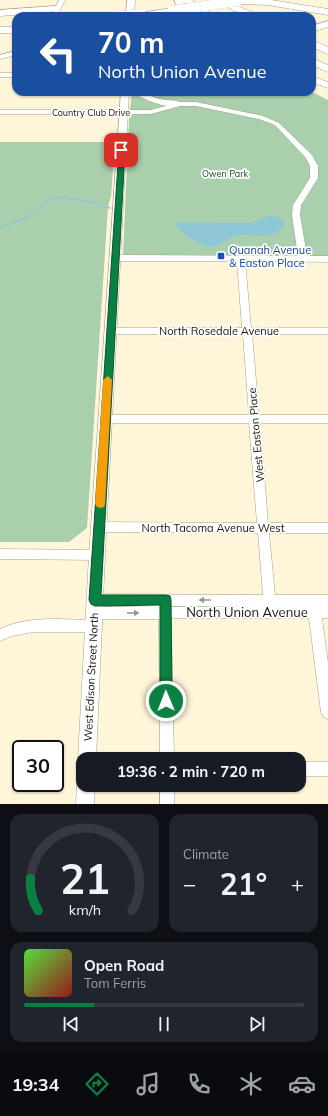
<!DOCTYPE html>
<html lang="en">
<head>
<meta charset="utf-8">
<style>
	:root { --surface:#171b24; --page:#20242c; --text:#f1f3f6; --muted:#9ea1a6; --line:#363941; --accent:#0b8043 }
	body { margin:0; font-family:Mulish,sans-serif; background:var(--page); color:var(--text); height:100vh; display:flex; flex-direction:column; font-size:15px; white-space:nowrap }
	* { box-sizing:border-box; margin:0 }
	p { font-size:13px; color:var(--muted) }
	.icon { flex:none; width:22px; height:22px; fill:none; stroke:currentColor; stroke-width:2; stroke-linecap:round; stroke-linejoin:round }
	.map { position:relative; height:804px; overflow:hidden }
	.details { display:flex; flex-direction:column; gap:10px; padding:10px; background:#0d0f14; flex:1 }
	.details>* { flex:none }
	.guide { position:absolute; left:12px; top:12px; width:304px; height:84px; border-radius:12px; box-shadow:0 1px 3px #0004; background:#1a4fa0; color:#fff; overflow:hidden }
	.speed { position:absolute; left:12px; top:740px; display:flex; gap:8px; font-size:20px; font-weight:700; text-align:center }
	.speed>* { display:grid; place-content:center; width:52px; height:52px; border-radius:50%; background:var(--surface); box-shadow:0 1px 3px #0004; line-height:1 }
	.speed .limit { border:2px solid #111; border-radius:6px; background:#fff; color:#111 }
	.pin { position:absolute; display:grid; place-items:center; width:34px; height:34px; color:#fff; margin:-17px; border-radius:8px; box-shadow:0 2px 6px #0006 }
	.me { position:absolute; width:44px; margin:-22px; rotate:359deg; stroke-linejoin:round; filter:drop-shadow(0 0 3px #0008) }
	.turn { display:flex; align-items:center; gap:14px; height:84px; padding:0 20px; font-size:18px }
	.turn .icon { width:52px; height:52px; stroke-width:2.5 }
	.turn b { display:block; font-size:28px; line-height:34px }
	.big { font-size:30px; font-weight:700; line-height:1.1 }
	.details .widget { flex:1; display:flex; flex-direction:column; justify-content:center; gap:6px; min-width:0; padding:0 14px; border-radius:12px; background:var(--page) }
	.details .dial { align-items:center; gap:0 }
	.dial svg { height:104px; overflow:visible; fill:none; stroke:var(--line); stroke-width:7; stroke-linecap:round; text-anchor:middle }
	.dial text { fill:var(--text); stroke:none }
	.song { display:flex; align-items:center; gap:12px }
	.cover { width:48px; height:48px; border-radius:6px; background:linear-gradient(135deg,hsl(110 70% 55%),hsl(0 70% 35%)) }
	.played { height:4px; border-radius:2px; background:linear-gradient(90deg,var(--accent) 25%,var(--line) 25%) }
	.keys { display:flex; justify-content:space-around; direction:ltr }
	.heat { display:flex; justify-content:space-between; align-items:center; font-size:22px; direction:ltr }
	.details .tiles { flex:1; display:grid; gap:10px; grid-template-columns:1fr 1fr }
	.widget:last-child { grid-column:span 2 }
	.trip { position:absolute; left:76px; top:752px; width:230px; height:40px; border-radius:12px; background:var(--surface); box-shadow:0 1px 3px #0004; font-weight:700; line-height:40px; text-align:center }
	.tab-bar { display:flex; height:64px; justify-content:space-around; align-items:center; background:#090b0e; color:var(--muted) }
	.tab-bar .icon { width:28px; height:28px }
	.tab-bar .current { color:var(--accent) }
	.tab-bar b { font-size:18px; color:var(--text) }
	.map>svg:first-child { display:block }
</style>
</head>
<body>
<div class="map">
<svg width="328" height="804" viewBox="0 0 328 804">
	<rect width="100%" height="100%" fill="#fff5d9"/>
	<path fill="#a9cfad" d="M132,92H312L328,100V256L123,255L129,119L132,115L130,109Z
		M0,142H115L111,196L108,207L87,528L69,542H0Z"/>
	<path fill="#8fc7d7" d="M269,216C275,216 282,218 285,223C275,243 256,233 238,235C231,236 226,242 219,245C205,251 182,235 175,224L177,222L250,223Z"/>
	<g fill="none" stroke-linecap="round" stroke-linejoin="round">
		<path stroke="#8fc7d7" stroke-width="1.5" d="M0,228L29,216L51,199L60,197L86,201L110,208"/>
		<defs>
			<path id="minor" d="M59,0H65L57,16H51Z
				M16,51V55L0,59V55Z
				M0,73H16V77H0Z
				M180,102H196L263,116L279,123L312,155L318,166V178L301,205L300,215L307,256H328V262L245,261L251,328H328V334H252L259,415H328V423H260L268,523H328V533H269L275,595H328V618H322L328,663V719L323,717L321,712L309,618H171L174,759H160L159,619H94L90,617L88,613L90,609L94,607L159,606H95L91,604L89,600L91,596L95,594L263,595L258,533L99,532L95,531L93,527L95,523L99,522L257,523L249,423H105L101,422L100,419L101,416L105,415H249L243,334H111L106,331L111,328H242L237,261H115L111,258L115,255L298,256L292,215L293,205L310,178V166L306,158L275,125L259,119L196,106H180L151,114H0V110H151ZM171,606H263L171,607Z
				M0,549L97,550L101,551L103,555L101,559L97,560L0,559Z
				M58,619L94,620L98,622L100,626L98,630L94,632H33L12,636L0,641V629C18,620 38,619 58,619Z
				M299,762H328V776H299Z
				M160,785H174V804H160Z"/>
			<path id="major" d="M127,0H135L134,16H126Z
				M121,92H129L105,555L96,759H83V766L81,765L78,759L89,555Z
				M134,92C147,92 148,96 159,99C167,101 178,99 184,104C176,112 141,100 134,92Z
				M83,777V785H95L94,804H76L77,785L79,778Z"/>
			<path id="highway" d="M174,0H192L216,16H206L183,2L191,16H183Z
				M225,0L256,14L257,16H246L222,5L221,3L222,1Z
				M234,0H271L328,9V15L268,5L237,4L234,3Z
				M56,6L60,9L59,11L0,16V10Z
				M172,8L175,9L176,11L175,13L156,16H135L139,13Z
				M328,21V27L312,32V26Z
				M0,27H16V33H0Z
				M312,40L328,47V54L312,47Z
				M312,58L328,65V72L312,65Z
				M312,76L328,82V88L312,82Z"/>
		</defs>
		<use href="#minor" stroke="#a9a085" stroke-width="1"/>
		<use href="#major" stroke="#a9a085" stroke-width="1"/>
		<use href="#highway" stroke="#a9a085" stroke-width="1"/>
		<use href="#minor" fill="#fff" fill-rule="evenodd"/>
		<use href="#major" fill="#fff" fill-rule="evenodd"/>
		<use href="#highway" fill="#fff" fill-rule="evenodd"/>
		<defs>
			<path id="highway-bridge" d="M172,11L237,1
				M119,16L141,14"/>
		</defs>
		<use href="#highway-bridge" stroke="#a9a085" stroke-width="10" stroke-linecap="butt"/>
		<use href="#highway-bridge" stroke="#fff" stroke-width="10"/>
	</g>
	<defs><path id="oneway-solid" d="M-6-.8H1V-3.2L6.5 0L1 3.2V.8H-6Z"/></defs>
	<g fill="#979590">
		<use href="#oneway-solid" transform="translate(205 600) rotate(-180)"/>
		<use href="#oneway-solid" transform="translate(133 613)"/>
	</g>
	<path fill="#0b8043" stroke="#07532c" d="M119,149L125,150L101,595H166L170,596L171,600L172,701L170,705L166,707L162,705L160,701V605L95,606L91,604L89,600Z"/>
	<path fill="#f59e0b" d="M108,376L112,380L105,504L104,507L100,508L97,507L95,504L103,380Z"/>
	<rect fill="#1a4fb4" stroke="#fff" stroke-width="1.5" x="217" y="252" width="8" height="8" rx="2"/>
	<g text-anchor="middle" stroke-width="3.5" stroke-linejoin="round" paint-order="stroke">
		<g font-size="9" fill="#171309" stroke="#fff">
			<text x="91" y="116">Country Club Drive</text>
		</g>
		<g font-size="9" fill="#0e471c" stroke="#fff">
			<text x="225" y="177">Owen Park</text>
		</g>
		<g font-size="11" fill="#164399" stroke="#fff" text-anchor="start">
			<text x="229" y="254">Quanah Avenue<tspan x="229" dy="13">&amp; Easton Place</tspan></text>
		</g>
		<g font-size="11" fill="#171309" stroke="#fff">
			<text x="219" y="335">North Rosedale Avenue</text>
			<text transform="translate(256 435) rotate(-95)" y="4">West Easton Place</text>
			<text x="213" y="532">North Tacoma Avenue West</text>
			<text transform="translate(91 677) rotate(-87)" y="4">West Edison Street North</text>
		</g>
		<g font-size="13" fill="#171309" stroke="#fff">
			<text x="247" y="617">North Union Avenue</text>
		</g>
	</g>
</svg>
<div class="speed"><div class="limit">30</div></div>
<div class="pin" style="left:121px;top:150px;background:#d93025"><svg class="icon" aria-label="arrive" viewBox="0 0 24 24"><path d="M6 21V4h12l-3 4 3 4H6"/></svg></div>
<svg class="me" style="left:166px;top:701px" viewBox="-20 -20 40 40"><circle r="17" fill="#0b8043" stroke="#fff" stroke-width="3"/><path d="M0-11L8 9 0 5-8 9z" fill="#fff"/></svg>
<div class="trip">19:36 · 2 min · 720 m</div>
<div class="guide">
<div class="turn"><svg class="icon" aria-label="left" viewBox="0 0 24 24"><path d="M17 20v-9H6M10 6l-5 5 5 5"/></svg><div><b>70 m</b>North Union Avenue</div></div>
</div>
</div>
<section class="details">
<div class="tiles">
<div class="widget dial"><svg viewBox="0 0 100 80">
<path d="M14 69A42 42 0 1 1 86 69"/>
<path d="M14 69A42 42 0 0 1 8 44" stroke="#0b8043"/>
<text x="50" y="56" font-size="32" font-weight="700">21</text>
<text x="50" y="72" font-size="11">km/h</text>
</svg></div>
<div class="widget"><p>Climate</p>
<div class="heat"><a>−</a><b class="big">21°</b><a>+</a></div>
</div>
<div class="widget">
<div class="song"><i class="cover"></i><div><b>Open Road</b><p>Tom Ferris</p></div></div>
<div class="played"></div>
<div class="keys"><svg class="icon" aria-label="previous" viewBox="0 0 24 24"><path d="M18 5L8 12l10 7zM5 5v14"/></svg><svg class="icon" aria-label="pause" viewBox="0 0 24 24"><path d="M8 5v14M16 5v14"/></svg><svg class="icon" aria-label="next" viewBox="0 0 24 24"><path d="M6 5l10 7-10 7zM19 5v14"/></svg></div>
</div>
</div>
</section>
<nav class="tab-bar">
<b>19:34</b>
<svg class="icon current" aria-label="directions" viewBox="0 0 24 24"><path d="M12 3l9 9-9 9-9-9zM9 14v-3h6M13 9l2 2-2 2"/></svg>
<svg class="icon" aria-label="music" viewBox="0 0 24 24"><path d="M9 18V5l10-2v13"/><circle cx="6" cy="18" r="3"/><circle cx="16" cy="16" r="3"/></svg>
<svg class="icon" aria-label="phone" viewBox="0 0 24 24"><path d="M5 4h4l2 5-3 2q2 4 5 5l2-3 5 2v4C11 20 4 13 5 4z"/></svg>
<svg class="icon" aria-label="climate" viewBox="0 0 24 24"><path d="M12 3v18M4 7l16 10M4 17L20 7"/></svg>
<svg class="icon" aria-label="car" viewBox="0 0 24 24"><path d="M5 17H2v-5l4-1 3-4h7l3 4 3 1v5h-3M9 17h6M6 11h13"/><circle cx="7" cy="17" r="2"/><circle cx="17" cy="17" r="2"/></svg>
</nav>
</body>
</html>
